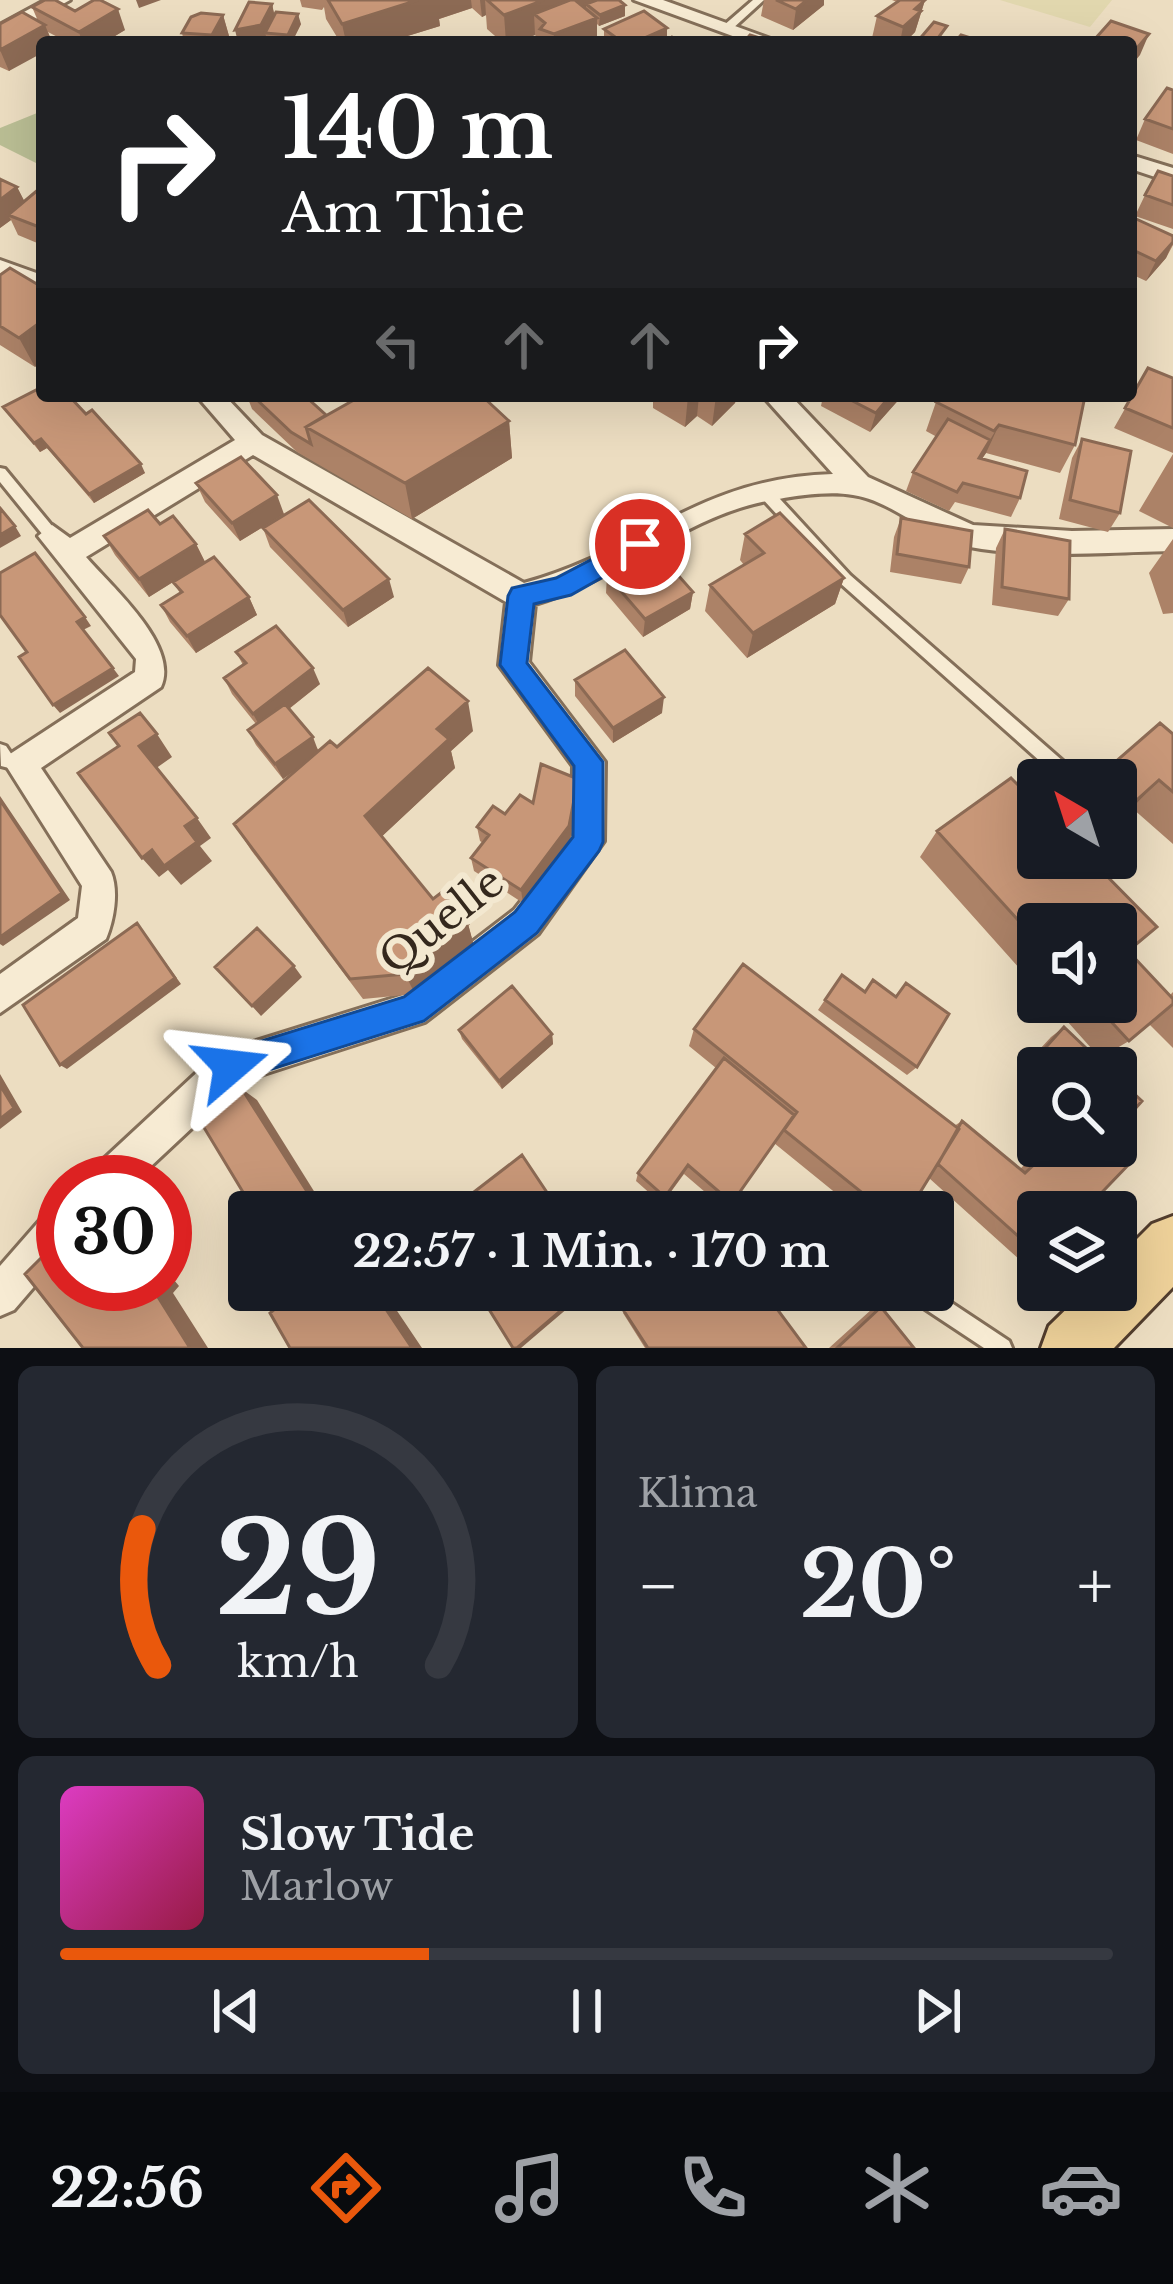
<!DOCTYPE html>
<html lang="de">
<head>
<meta charset="utf-8">
<style>
	:root { --surface:#171b24; --page:#242831; --text:#f1f3f6; --muted:#9ea1a6; --line:#363941; --accent:#ea580c }
	body { margin:0; font-family:"Libre Baskerville",serif; background:var(--page); color:var(--text); height:100vh; display:flex; flex-direction:column; font-size:45px; white-space:nowrap }
	* { box-sizing:border-box; margin:0 }
	p { font-size:39px; color:var(--muted) }
	.icon { flex:none; width:66px; height:66px; fill:none; stroke:currentColor; stroke-width:2; stroke-linecap:round; stroke-linejoin:round }
	.map { position:relative; height:1348px; overflow:hidden }
	.details { display:flex; flex-direction:column; gap:18px; padding:18px; background:#0d0f14; flex:1 }
	.details>* { flex:none }
	.banner { position:absolute; left:36px; top:36px; width:1101px; height:366px; border-radius:12px; box-shadow:0 12px 48px #0002; background:#202124; color:#fff; overflow:hidden }
	.needle { width:78px; rotate:321deg }
	.fabs { position:absolute; left:1017px; top:759px; display:grid; gap:24px }
	.fabs a { display:grid; place-items:center; width:120px; height:120px; border-radius:12px; background:var(--surface); box-shadow:0 12px 48px #0002; font-size:60px }
	.speed { position:absolute; left:36px; top:1155px; display:flex; gap:24px; font-size:60px; font-weight:700; text-align:center }
	.speed>* { display:grid; place-content:center; width:156px; height:156px; border-radius:50%; background:var(--surface); box-shadow:0 12px 48px #0002; line-height:1 }
	.speed .limit { border:18px solid #d22; background:#fff; color:#111 }
	.pin { position:absolute; display:grid; place-items:center; width:102px; height:102px; color:#fff; margin:-51px; border:6px solid #fff; border-radius:50%; box-shadow:0 3px 12px #0007 }
	.me { position:absolute; width:132px; margin:-66px; rotate:73deg; stroke-linejoin:round; filter:drop-shadow(0 0 9px #0008) }
	.turn { display:flex; align-items:center; gap:42px; height:252px; padding:0 48px; font-size:54px }
	.turn .icon { width:156px; height:156px; stroke-width:2.5 }
	.turn b { display:block; font-size:84px; line-height:102px }
	.lanes { display:flex; align-items:center; height:114px; padding:0 48px; background:#0003; justify-content:center; gap:60px; direction:ltr }
	.lanes .off { opacity:.35 }
	.big { font-size:90px; font-weight:700; line-height:1.1 }
	.details .tile { flex:1; display:flex; flex-direction:column; justify-content:center; gap:18px; min-width:0; padding:0 42px; border-radius:18px; background:var(--page) }
	.details .dial { align-items:center; gap:0 }
	.dial svg { height:312px; overflow:visible; fill:none; stroke:var(--line); stroke-width:7; stroke-linecap:round; text-anchor:middle }
	.dial text { fill:var(--text); stroke:none }
	.song { display:flex; align-items:center; gap:36px }
	.cover { width:144px; height:144px; border-radius:18px; background:linear-gradient(135deg,hsl(310 70% 55%),hsl(340 70% 35%)) }
	.played { height:12px; border-radius:6px; background:linear-gradient(90deg,var(--accent) 35%,var(--line) 35%) }
	.keys { display:flex; justify-content:space-around; direction:ltr }
	.heat { display:flex; justify-content:space-between; align-items:center; font-size:66px; direction:ltr }
	.details .tiles { flex:1; display:grid; gap:18px; grid-template-columns:1fr 1fr }
	.tile:last-child { grid-column:span 2 }
	.trip { position:absolute; left:228px; top:1191px; width:726px; height:120px; border-radius:12px; background:var(--surface); box-shadow:0 12px 48px #0002; font-weight:700; line-height:120px; text-align:center }
	.menu { display:flex; height:192px; justify-content:space-around; align-items:center; background:#090b0e; color:var(--muted) }
	.menu .icon { width:84px; height:84px }
	.menu .selected { color:var(--accent) }
	.menu b { font-size:54px; color:var(--text) }
	.map>svg:first-child { display:block }
</style>
</head>
<body>
<div class="map">
<svg width="1173" height="1348" viewBox="0 0 1173 1348">
	<rect width="100%" height="100%" fill="#ecddc1"/>
	<path fill="#e1d7ae" d="M1000,0H1112L1090,27Z"/>
	<path fill="#babe94" d="M42,111V166L0,145V128Z"/>
	<g fill="none" stroke-linecap="round" stroke-linejoin="round">
		<defs>
			<path id="service" d="M753,0H764L731,30H723V26Z
				M0,468L5,469L57,532L59,536L57,540H47L0,482Z
				M764,486L769,487L850,575L1072,769L1074,774L1072,779H1060L840,583L759,495L757,491L759,487Z
				M0,744L6,746L12,755L27,759L29,764L27,769L21,771L1,766Z
				M904,1290H932L1009,1341L1012,1348H984L907,1297Z"/>
			<path id="minor" d="M46,0H70L0,39V25Z
				M634,0H663L779,42H749Z
				M1131,155L1173,168V183L1131,169Z
				M0,260L42,275V292L0,277Z
				M197,396H225L262,435L524,583C642,551 697,478 833,474L763,396H791L868,477L973,525L1072,531L1173,529V551C1107,552 1035,559 970,547C929,539 894,501 853,495C830,491 802,495 779,499C690,511 620,580 535,604L529,662L605,762L604,841L538,934L425,1022L242,1081L134,1182H87L93,1169L218,1053L403,995L514,910L572,836L573,766L499,665L506,602L253,455L86,557C112,587 180,646 161,687L41,768L111,872C119,891 114,920 106,939L0,1013V974L78,918L82,886L5,764L10,754L135,672L136,659L38,536L52,525L70,538L235,440Z
				M63,1205V1253L14,1310L0,1316V1266L49,1210Z"/>
			<path id="primary" d="M1173,1216V1287L1114,1348H1041L1049,1326L1086,1290H1116V1260L1152,1224Z"/>
		</defs>
		<use href="#service" stroke="#846f59" stroke-width="6"/>
		<use href="#minor" stroke="#846f59" stroke-width="6"/>
		<use href="#primary" stroke="#523d2d" stroke-width="6"/>
		<use href="#service" fill="#f7ebd3" fill-rule="evenodd"/>
		<use href="#minor" fill="#f7ebd3" fill-rule="evenodd"/>
		<use href="#primary" fill="#eed199" fill-rule="evenodd"/>
	</g>
	<path fill="#ac8267" d="M300,0H619L625,5V16L599,26L597,24V39L589,42H540L535,35L516,42H502L487,29L486,15L482,17L472,8L439,19L440,26L388,42H340L326,19L324,7L322,10L302,7Z
		M764,0H824V5L793,30L761,16Z
		M892,0H925L915,32L905,42H883L872,38L877,16L897,2Z
		M272,4L274,15L301,24L292,42H238Z
		M32,7L75,11L125,30L105,42H67L48,32L52,42H42L9,71L0,67V24L38,21Z
		M223,15L229,36L226,42H184L182,33Z
		M604,29L667,41L683,42H604Z
		M1173,90V154L1136,140L1145,119Z
		M1173,176V229L1135,216L1145,195Z
		M0,179L17,187L24,201L42,190V245L18,235L11,220L0,228Z
		M1131,221L1173,236V245L1166,258L1146,281L1131,274Z
		M0,275L35,367L0,345Z
		M1148,368L1173,378V453L1114,428Z
		M247,396H305L326,415L509,421L512,458L412,519L297,452L252,409Z
		M653,396H737L735,403L712,426L697,416L685,427L653,408Z
		M823,396H902L870,432L821,406Z
		M936,402L1075,445L1060,473L986,453L982,459L1020,498L1011,517L955,502L949,511L906,491L913,472L937,437L926,431Z
		M3,407L86,414L145,473L94,503L47,448L40,452Z
		M1082,439L1120,513L1108,532L1059,519L1072,458Z
		M1173,454V528L1139,511Z
		M196,483L284,514L240,541L205,502Z
		M901,518L969,567L961,584L890,572L894,537Z
		M160,524L196,544L205,562L249,597L257,615L196,653L170,622L161,605L180,593L173,582L205,562L149,597L115,555L104,536Z
		M263,528L394,597L348,627L270,547Z
		M1005,529L1069,599L1058,616L992,605L996,548Z
		M745,534L844,578L835,604L747,658L705,611L710,585L744,565L740,560Z
		M1173,539V613L1163,614L1149,573Z
		M607,575L693,592L690,609L643,637L606,593Z
		M236,652L320,684L289,709L319,751L473,731L451,751L455,768L382,836L433,899L468,924L474,946L415,994L363,999L251,850L234,824L305,763L283,779L256,745L248,730L256,724L232,694L224,678L243,665Z
		M575,680L662,713L613,743L575,696Z
		M1160,723L1173,734V844L1132,808L1116,822V780H1095Z
		M578,794L570,840L523,903L474,871L471,858L483,843L480,841L477,827L533,803Z
		M937,831L1128,951L1170,995L1173,992V1048L1149,1024L1129,1041L1100,1058L1050,1002H1116L1038,924V989L920,857Z
		M842,975L864,992L895,996L906,983L917,1067L907,1075L818,1010Z
		M1064,1027L1038,1068V1094L1017,1074L1051,1037Z
		M694,1029L954,1126L962,1121L1020,1169L1044,1146H1116L1038,1212V1257L1021,1261L929,1178L908,1212H859L774,1143L726,1210L684,1174L662,1204L636,1181L638,1173L716,1068L689,1046Z
		M459,1030L552,1034L553,1044L502,1089L462,1039Z
		M646,1290L806,1348H645L623,1313Z
		M881,1307L914,1348H829L872,1309Z"/>
	<path fill="#8c6a54" d="M136,0H161L139,8Z
		M418,0H471L472,8L439,19L440,26L388,42H346L342,24Z
		M480,0H485L486,15L482,17Z
		M544,0H617L586,4V15L545,23L534,14L535,35L516,42H506L504,15Z
		M807,0H824V5L793,30L796,9Z
		M925,0L915,32L905,42H900L903,27L915,9Z
		M272,4L277,26L265,33L268,42H238L235,30Z
		M625,5V16L599,26L600,15Z
		M118,9L125,30L105,42H82L79,32Z
		M298,14L301,24L292,42H290L288,35Z
		M223,15L229,36L226,42H214L212,35Z
		M597,18V39L589,42H554V34Z
		M45,25L52,42H42V53L9,71L0,50Z
		M667,28V42H635Z
		M1149,34L1140,55L1131,66L1132,54Z
		M17,187L28,208L8,215L11,220L0,228V200Z
		M1173,242L1166,258L1146,281L1156,261Z
		M42,321V362L35,367L19,338Z
		M688,396H699L697,416L685,427Z
		M716,396H737L735,403L712,426Z
		M890,396H902L870,432L876,413Z
		M509,421L512,458L412,519L405,483Z
		M999,425L986,453L981,460L979,458Z
		M41,439L47,448L40,452L34,443Z
		M141,464L145,473L94,503L89,494Z
		M277,495L284,514L240,541L232,523Z
		M15,526L21,536L0,548V535Z
		M196,544L205,562L149,597L139,579Z
		M844,578L835,604L747,658L753,633Z
		M389,579L394,597L348,627L343,610Z
		M693,592L690,609L643,637L645,619Z
		M249,597L257,615L196,653L187,636Z
		M85,617L91,626L83,630L77,622Z
		M113,668L119,676L60,713L53,705Z
		M313,668L320,684L262,730L253,714Z
		M664,697L662,713L613,743V728Z
		M468,701L473,731L451,751L455,768L376,842L365,816L437,729Z
		M157,734L172,757L155,769L139,746Z
		M313,737L319,753L283,779L275,764Z
		M578,779V794L570,840L523,903L521,890Z
		M1159,780L1132,808L1116,822L1130,806Z
		M0,796L70,900L3,946L0,944Z
		M197,818L211,838L200,846L212,861L181,885L168,870L159,877L142,858Z
		M137,923L181,984L67,1069L60,1065Z
		M468,924L474,946L415,994L405,974Z
		M294,966L302,977L261,1016L252,1006Z
		M552,1034L553,1044L502,1089L499,1081Z
		M0,1074L22,1112L0,1129Z
		M242,1089L257,1100L327,1212H320Z
		M165,1269L179,1286L173,1293L208,1348H190L153,1289L158,1284H165Z
		M373,1290H383L422,1348H412Z
		M585,1290H589L521,1348H517Z"/>
	<path fill="#c89778" stroke="#8c6a54" stroke-width="3" d="M45,0H55L75,11L94,0H100L118,9L79,32L32,7Z
		M328,0H418L342,24Z
		M487,0H544L504,15Z
		M570,0H575L597,18L554,34L540,29L545,23L534,14Z
		M597,0H619L625,5L600,15L586,4Z
		M776,0H807L796,9Z
		M900,0H925L915,9L921,11L903,27L877,16Z
		M249,2L272,4L261,25L235,30Z
		M644,11L667,28L635,42H622L604,29Z
		M22,12L45,25L0,50V24Z
		M276,12L298,14L288,35L265,33Z
		M201,13L223,15L212,35L182,33L191,17Z
		M1111,21L1149,34L1132,54L1131,42H1100L1094,40Z
		M934,22L947,26L938,38L950,42H917Z
		M750,35L773,42H744Z
		M961,35L977,40L975,42H955Z
		M672,37L683,42H665Z
		M1167,88L1173,90V129L1145,119Z
		M1158,171L1173,176V205L1145,195Z
		M0,179L17,187L0,200Z
		M39,189L42,190V224L39,227L8,215Z
		M1134,218L1173,236V242L1156,261L1131,249V221Z
		M10,268L42,287V321L19,338L0,326V275Z
		M1148,368L1173,378V428L1125,408Z
		M42,387V396H69L86,414L92,410L141,464L89,494L41,439L34,443L3,407Z
		M253,396H305L326,415L306,427L311,444L291,432Z
		M361,396H482L509,421L405,483L306,427Z
		M843,396H890L876,413Z
		M940,396H1085L1075,445L999,425L994,431L936,402Z
		M948,419L990,440L979,458L1027,471L1020,498L963,483L957,492L913,472Z
		M1082,439L1131,451L1120,513L1070,500Z
		M241,457L277,495L232,523L196,483Z
		M309,500L389,579L343,610L263,528Z
		M0,508L15,526L0,535Z
		M148,510L160,524L173,516L196,544L139,579L104,536Z
		M780,513L844,578L753,633L710,585L764,553L745,534Z
		M901,518L972,531L969,567L897,554Z
		M1005,529L1070,541L1069,599L1002,587Z
		M654,548L693,592L645,619L607,575Z
		M35,553L85,617L77,622L113,668L53,705L19,657L27,652L0,615V573Z
		M214,557L249,597L187,636L161,605L182,592L173,582Z
		M276,626L313,668L253,714L224,678L246,663L236,652Z
		M625,650L664,697L613,728L575,680Z
		M428,668L468,701L437,729L449,739L365,816L433,899L442,892L468,924L405,974L350,979L234,824L330,741L337,747Z
		M285,704L313,737L275,764L248,730Z
		M140,713L157,734L139,746L197,818L185,826L197,842L164,866L152,850L142,858L78,773L119,746L109,733Z
		M1160,723L1173,734V792L1159,780L1130,806L1116,794V780H1101L1098,777Z
		M541,764L578,779L569,826L521,890L471,858L489,835L477,827L493,806L505,814L520,795L533,803Z
		M1011,778L1038,805V858H1089L1157,927L1128,951L1173,999V1004L1129,1041L1093,1002H1116V924H1038V942L937,831Z
		M0,800L62,893L0,937Z
		M137,923L175,978L60,1065L23,1005Z
		M257,928L294,966L252,1006L215,967Z
		M743,964L959,1129L908,1212H886L784,1130L797,1112L694,1029Z
		M842,975L865,992L873,980L896,997L906,983L949,1014L917,1067L825,1000Z
		M512,986L552,1034L499,1081L459,1030Z
		M1064,1027L1107,1068H1038V1073L1030,1065Z
		M724,1058L794,1115L732,1203L688,1165L665,1197L638,1173Z
		M1116,1077L1142,1101L1116,1130Z
		M0,1085L14,1108L0,1119Z
		M242,1089L320,1212H255L200,1121Z
		M962,1121L1025,1173L1054,1146H1116V1142L1133,1160L1083,1212H1038V1254L938,1164Z
		M522,1155L560,1212H448Z
		M63,1236V1284H158L153,1289L190,1348H83L25,1274Z
		M298,1290H373L412,1348H290L270,1313Z
		M477,1290H585L517,1348H513Z
		M646,1290H763L806,1348H648L624,1311Z
		M881,1307L914,1348H837Z"/>
	<path fill="#1a73e8" stroke="#114b97" stroke-width="3" d="M640,534L649,537L653,544L649,551L571,595L534,604L527,663L603,762V842L599,851L537,933L424,1021L231,1082L219,1077L215,1066L219,1054L404,997L515,912L573,837L574,766L500,665L508,596L512,588L556,578Z"/>
	<g text-anchor="middle" stroke-width="12" stroke-linejoin="round" paint-order="stroke">
		<g font-size="42" fill="#34281d" stroke="#f3e8d0">
			<text transform="translate(441 920) rotate(-38)" y="15">Quelle</text>
		</g>
	</g>
</svg>
<div class="fabs">
<a><svg class="needle" viewBox="-14 -14 28 28"><path d="M0-13l5 13h-10z" fill="#e53935"/><path d="M0 13l5-13h-10z" fill="#9ea1a6"/></svg></a>
<a><svg class="icon" aria-label="sound" viewBox="0 0 24 24"><path d="M4 9h4l5-4v14l-5-4H4zM17 9q2 3 0 6"/></svg></a>
<a><svg class="icon" aria-label="search" viewBox="0 0 24 24"><circle cx="10" cy="10" r="6"/><path d="M15 15l6 6"/></svg></a>
<a><svg class="icon" aria-label="layers" viewBox="0 0 24 24"><path d="M12 4l9 5-9 5-9-5zM3 14l9 5 9-5"/></svg></a>
</div>
<div class="speed"><div class="limit">30</div></div>
<div class="pin" style="left:640px;top:544px;background:#d93025"><svg class="icon" aria-label="arrive" viewBox="0 0 24 24"><path d="M6 21V4h12l-3 4 3 4H6"/></svg></div>
<svg class="me" style="left:231px;top:1066px" viewBox="-20 -20 40 40"><path d="M0-17L14 15 0 8-14 15z" fill="#1a73e8" stroke="#fff" stroke-width="4"/></svg>
<div class="trip">22:57 · 1 Min. · 170 m</div>
<div class="banner">
<div class="turn"><svg class="icon" aria-label="right" viewBox="0 0 24 24"><path d="M7 20v-9h11M14 6l5 5-5 5"/></svg><div><b>140 m</b>Am Thie</div></div>
<div class="lanes"><svg class="icon off" aria-label="left" viewBox="0 0 24 24"><path d="M17 20v-9H6M10 6l-5 5 5 5"/></svg><svg class="icon off" aria-label="ahead" viewBox="0 0 24 24"><path d="M12 20V5M6 11l6-6 6 6"/></svg><svg class="icon off" aria-label="ahead" viewBox="0 0 24 24"><path d="M12 20V5M6 11l6-6 6 6"/></svg><svg class="icon" aria-label="right" viewBox="0 0 24 24"><path d="M7 20v-9h11M14 6l5 5-5 5"/></svg></div>
</div>
</div>
<section class="details">
<div class="tiles">
<div class="tile dial"><svg viewBox="0 0 100 80">
<path d="M14 69A42 42 0 1 1 86 69"/>
<path d="M14 69A42 42 0 0 1 10 34" stroke="#ea580c"/>
<text x="50" y="56" font-size="32" font-weight="700">29</text>
<text x="50" y="72" font-size="11">km/h</text>
</svg></div>
<div class="tile"><p>Klima</p>
<div class="heat"><a>−</a><b class="big">20°</b><a>+</a></div>
</div>
<div class="tile">
<div class="song"><i class="cover"></i><div><b>Slow Tide</b><p>Marlow</p></div></div>
<div class="played"></div>
<div class="keys"><svg class="icon" aria-label="previous" viewBox="0 0 24 24"><path d="M18 5L8 12l10 7zM5 5v14"/></svg><svg class="icon" aria-label="pause" viewBox="0 0 24 24"><path d="M8 5v14M16 5v14"/></svg><svg class="icon" aria-label="next" viewBox="0 0 24 24"><path d="M6 5l10 7-10 7zM19 5v14"/></svg></div>
</div>
</div>
</section>
<nav class="menu">
<b>22:56</b>
<svg class="icon selected" aria-label="directions" viewBox="0 0 24 24"><path d="M12 3l9 9-9 9-9-9zM9 14v-3h6M13 9l2 2-2 2"/></svg>
<svg class="icon" aria-label="music" viewBox="0 0 24 24"><path d="M9 18V5l10-2v13"/><circle cx="6" cy="18" r="3"/><circle cx="16" cy="16" r="3"/></svg>
<svg class="icon" aria-label="phone" viewBox="0 0 24 24"><path d="M5 4h4l2 5-3 2q2 4 5 5l2-3 5 2v4C11 20 4 13 5 4z"/></svg>
<svg class="icon" aria-label="climate" viewBox="0 0 24 24"><path d="M12 3v18M4 7l16 10M4 17L20 7"/></svg>
<svg class="icon" aria-label="car" viewBox="0 0 24 24"><path d="M5 17H2v-5l4-1 3-4h7l3 4 3 1v5h-3M9 17h6M6 11h13"/><circle cx="7" cy="17" r="2"/><circle cx="17" cy="17" r="2"/></svg>
</nav>
</body>
</html>
